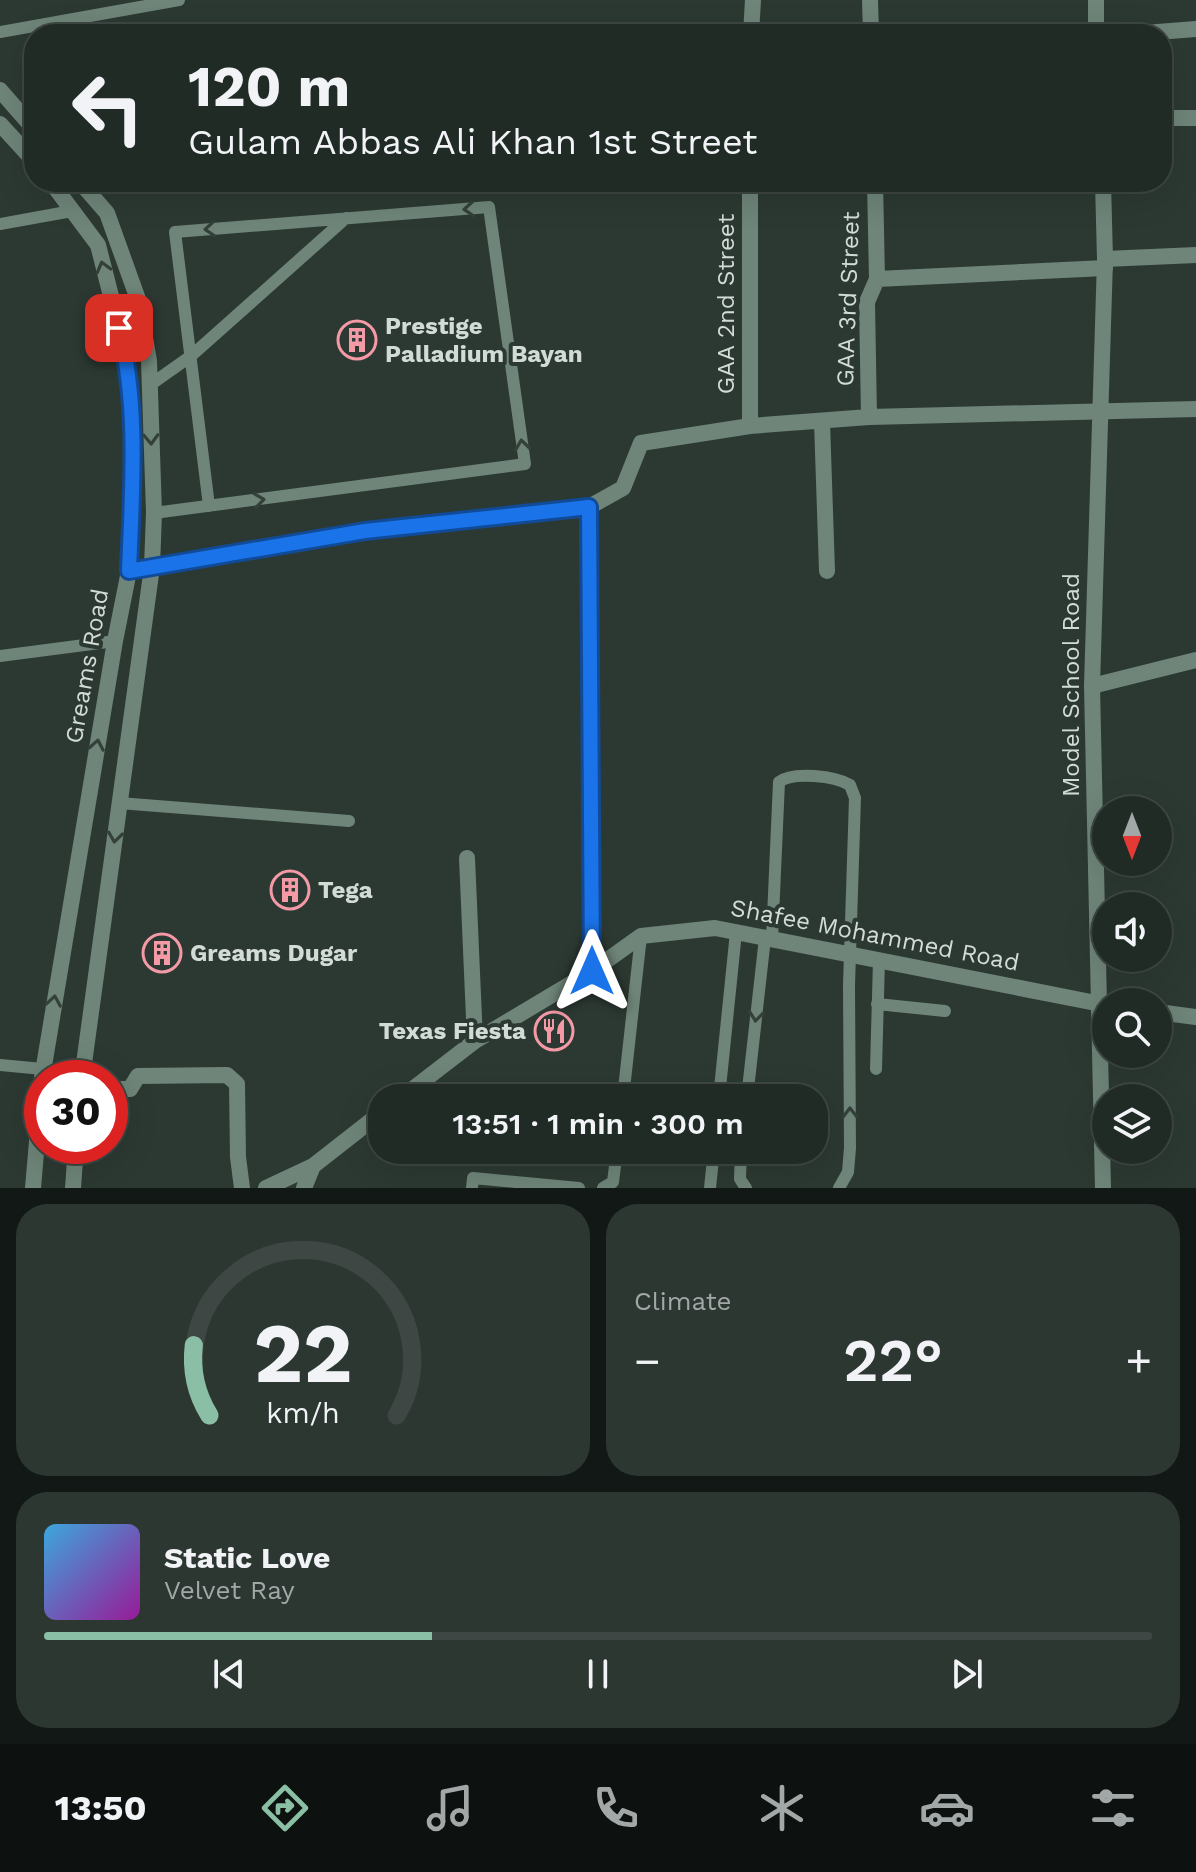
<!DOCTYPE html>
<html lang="en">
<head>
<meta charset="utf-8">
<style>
	:root { --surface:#212b26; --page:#2d3732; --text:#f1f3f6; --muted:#a2a7a7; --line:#3e4743; --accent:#8abfa5 }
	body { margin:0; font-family:"Work Sans",sans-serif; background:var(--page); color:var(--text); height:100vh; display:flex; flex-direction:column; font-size:30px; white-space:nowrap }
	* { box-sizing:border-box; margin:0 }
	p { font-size:26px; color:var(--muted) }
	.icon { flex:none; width:44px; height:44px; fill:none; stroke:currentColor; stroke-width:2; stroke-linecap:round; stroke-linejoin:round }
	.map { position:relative; height:1188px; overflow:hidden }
	.details { display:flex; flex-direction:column; gap:16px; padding:16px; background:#121815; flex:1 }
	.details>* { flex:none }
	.top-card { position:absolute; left:24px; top:24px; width:1148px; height:168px; border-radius:32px; box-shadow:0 8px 32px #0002,0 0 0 2px var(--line); background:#212b26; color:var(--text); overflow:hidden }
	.needle { width:52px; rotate:180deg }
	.controls { position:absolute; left:1092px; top:796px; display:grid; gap:16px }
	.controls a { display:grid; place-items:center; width:80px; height:80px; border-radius:50%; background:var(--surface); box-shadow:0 8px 32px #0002,0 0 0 2px var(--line); font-size:40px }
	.speed { position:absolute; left:24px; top:1060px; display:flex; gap:16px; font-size:40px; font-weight:700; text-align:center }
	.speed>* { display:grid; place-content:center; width:104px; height:104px; border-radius:50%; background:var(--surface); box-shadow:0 8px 32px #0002,0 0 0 2px var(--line); line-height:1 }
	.speed .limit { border:12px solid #d22; background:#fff; color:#111 }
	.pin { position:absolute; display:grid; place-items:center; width:68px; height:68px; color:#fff; margin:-34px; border-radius:16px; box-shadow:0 4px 12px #0006 }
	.me { position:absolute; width:88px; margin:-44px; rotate:0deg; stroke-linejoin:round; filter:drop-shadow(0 0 6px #0008) }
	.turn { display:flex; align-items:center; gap:28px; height:168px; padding:0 32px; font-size:36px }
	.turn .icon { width:104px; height:104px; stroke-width:2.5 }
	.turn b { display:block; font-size:56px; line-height:68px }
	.big { font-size:60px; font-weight:600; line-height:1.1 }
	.details .widget { flex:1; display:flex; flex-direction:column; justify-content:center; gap:12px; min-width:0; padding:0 28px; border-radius:32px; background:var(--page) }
	.details .dial { align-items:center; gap:0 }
	.dial svg { height:208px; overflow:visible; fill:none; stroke:var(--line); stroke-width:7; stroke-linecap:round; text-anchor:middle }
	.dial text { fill:var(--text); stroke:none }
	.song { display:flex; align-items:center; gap:24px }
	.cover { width:96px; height:96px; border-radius:12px; background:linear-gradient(135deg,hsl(200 70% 55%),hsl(300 70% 35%)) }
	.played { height:8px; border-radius:4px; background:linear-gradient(90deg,var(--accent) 35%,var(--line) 35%) }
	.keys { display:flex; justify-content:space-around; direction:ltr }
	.heat { display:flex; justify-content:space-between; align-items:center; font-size:44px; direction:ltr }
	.details .tiles { flex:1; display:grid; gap:16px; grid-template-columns:1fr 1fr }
	.widget:last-child { grid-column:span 2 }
	.trip { position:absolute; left:368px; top:1084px; width:460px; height:80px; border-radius:32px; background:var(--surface); box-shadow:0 8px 32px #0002,0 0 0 2px var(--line); font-weight:600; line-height:80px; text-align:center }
	.tabs { display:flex; height:128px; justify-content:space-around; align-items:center; background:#0d110f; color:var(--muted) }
	.tabs .icon { width:56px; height:56px }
	.tabs .current { color:var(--accent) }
	.tabs b { font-size:36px; color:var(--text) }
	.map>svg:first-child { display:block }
</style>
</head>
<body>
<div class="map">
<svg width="1196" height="1188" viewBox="0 0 1196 1188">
	<rect width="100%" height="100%" fill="#2c3932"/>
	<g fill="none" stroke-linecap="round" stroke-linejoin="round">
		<path stroke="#6f8579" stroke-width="12" d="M0,32L179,0
			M0,224L72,211
			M150,385L191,356L346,218
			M154,513L525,464L489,207L175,232L209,506
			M0,656L115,641
			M119,803L349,821
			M772,939L779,782C793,771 835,776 850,785L855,798L849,985L850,1148L848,1172L839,1188
			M877,1004L945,1011
			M0,1065L43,1069
			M876,1069L879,960
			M623,1098L641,936
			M719,1098L736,932
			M747,1098L765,938
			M741,1150L740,1179L746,1188
			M472,1188L473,1178L579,1188
			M603,1188L613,1182L617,1150
			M710,1188L714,1150"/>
		<path stroke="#6f8579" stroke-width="16" d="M870,0L871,34
			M751,34L753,0
			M1132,34L1196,29
			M1162,118H1196
			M750,182V426
			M1105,259L1196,255
			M877,279L1105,268
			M869,417L867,302L877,279L875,182
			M822,422L827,571
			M589,507L592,971
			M129,571L365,531L589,507L623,488L641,443L750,426L869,417L1196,409
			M1092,686L1196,660
			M467,858L475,1041
			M1158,1012L1196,1017
			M110,1089H130L138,1076L227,1075L237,1084L238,1157L242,1188
			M401,1098L475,1041L592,971L641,936L715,928L1106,1005
			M266,1188L313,1166L382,1112
			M304,1188L313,1166"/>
		<path stroke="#6f8579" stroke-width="16" d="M1096,0V34
			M0,90L34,129
			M0,124L34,161
			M80,182L107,213L139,302L149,361L154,513L152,567L82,1078
			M1103,182L1105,259L1092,686L1103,1188
			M42,1078L115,641L129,571L133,450L126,355L98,245L51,182
			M33,1188L42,1083
			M73,1188L76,1146"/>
	</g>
	<defs><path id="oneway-chevron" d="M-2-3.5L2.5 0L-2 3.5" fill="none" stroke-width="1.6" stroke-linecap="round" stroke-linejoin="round" transform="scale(2)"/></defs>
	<g stroke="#334139">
		<use href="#oneway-chevron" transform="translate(469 209) rotate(176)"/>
		<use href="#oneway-chevron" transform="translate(210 229) rotate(176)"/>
		<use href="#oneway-chevron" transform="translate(103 267) rotate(-105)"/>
		<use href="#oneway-chevron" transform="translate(151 439) rotate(88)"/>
		<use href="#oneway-chevron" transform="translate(522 445) rotate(-98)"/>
		<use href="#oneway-chevron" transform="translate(259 500) rotate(-8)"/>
		<use href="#oneway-chevron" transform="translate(97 745) rotate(-80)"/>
		<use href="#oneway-chevron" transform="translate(115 837) rotate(98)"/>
		<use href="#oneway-chevron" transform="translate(54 1001) rotate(-81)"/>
		<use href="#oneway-chevron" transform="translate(756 1016) rotate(96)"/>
		<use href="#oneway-chevron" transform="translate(850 1113) rotate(-90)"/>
	</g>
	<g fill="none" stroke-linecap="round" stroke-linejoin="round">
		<defs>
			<path id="route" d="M119,328C139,406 132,491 129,571L365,531L589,507L592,971"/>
		</defs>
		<use href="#route" stroke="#114b97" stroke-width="20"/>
		<use href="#route" stroke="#1a73e8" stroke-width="14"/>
	</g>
	<defs>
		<symbol id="building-ring" viewBox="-11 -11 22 22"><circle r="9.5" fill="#2c3932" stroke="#f49aa7" stroke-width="1.5"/><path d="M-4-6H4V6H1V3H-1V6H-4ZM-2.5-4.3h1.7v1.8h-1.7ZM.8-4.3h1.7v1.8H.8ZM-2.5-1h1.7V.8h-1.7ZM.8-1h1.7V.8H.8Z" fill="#f49aa7"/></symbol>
		<symbol id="restaurant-ring" viewBox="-11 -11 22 22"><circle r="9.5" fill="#2c3932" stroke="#f49aa7" stroke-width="1.5"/><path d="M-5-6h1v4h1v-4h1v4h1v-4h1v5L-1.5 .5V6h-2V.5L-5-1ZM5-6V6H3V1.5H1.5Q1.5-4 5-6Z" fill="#f49aa7"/></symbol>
	</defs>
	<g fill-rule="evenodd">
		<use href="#building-ring" x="335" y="318" width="44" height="44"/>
		<use href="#building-ring" x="268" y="868" width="44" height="44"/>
		<use href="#building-ring" x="140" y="931" width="44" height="44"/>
		<use href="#restaurant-ring" x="532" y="1009" width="44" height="44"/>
	</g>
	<g text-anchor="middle" stroke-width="8" stroke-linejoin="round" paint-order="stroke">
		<g font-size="24" fill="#d3dbd6" stroke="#2c3932">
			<text transform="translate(848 299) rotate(-88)" y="8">GAA 3rd Street</text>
			<text transform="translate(726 304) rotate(-90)" y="8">GAA 2nd Street</text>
			<text transform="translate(87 666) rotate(-80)" y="8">Greams Road</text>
			<text transform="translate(1071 685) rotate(-90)" y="8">Model School Road</text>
			<text transform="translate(875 935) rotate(11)" y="8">Shafee Mohammed Road</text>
		</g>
		<g font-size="24" font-weight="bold" fill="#d3dbd6" stroke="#2c3932" text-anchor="start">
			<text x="385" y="334">Prestige<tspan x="385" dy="28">Palladium Bayan</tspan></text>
			<text x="318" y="898">Tega</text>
			<text x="190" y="961">Greams Dugar</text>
			<text x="526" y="1039" text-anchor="end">Texas Fiesta</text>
		</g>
	</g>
</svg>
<div class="controls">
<a><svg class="needle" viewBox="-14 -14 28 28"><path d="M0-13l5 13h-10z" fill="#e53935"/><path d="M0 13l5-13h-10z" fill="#a2a7a7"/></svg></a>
<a><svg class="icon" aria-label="sound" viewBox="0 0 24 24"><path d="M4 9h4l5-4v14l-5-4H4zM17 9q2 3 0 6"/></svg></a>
<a><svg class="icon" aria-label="search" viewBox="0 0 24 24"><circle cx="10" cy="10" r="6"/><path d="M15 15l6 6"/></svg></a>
<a><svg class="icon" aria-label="layers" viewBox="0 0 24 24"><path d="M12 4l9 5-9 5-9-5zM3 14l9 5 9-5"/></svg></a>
</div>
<div class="speed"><div class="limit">30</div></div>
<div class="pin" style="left:119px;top:328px;background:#d93025"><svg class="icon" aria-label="arrive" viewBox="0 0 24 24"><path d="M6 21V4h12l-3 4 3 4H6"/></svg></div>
<svg class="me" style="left:592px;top:971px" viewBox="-20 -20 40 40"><path d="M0-17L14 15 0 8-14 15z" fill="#1a73e8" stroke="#fff" stroke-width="4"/></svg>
<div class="trip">13:51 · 1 min · 300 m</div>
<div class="top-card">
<div class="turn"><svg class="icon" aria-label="left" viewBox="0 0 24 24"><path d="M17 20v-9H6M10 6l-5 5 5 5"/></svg><div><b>120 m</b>Gulam Abbas Ali Khan 1st Street</div></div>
</div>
</div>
<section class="details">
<div class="tiles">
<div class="widget dial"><svg viewBox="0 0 100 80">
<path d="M14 69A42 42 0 1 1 86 69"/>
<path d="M14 69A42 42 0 0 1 8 42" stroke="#8abfa5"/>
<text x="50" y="56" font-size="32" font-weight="700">22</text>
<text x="50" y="72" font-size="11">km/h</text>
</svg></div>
<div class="widget"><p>Climate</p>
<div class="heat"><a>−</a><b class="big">22°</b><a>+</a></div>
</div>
<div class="widget">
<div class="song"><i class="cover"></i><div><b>Static Love</b><p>Velvet Ray</p></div></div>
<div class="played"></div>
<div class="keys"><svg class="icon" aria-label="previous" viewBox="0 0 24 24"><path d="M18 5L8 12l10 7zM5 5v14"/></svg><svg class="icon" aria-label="pause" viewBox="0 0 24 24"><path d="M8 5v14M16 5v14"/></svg><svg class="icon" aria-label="next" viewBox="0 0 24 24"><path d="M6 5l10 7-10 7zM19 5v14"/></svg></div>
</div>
</div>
</section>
<nav class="tabs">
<b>13:50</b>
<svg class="icon current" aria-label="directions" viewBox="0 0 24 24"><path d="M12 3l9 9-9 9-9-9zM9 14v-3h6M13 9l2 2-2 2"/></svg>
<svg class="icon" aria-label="music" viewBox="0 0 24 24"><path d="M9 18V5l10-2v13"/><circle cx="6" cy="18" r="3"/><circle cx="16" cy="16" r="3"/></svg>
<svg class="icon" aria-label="phone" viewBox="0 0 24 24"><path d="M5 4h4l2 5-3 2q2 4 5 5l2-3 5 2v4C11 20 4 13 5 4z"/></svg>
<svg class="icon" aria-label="climate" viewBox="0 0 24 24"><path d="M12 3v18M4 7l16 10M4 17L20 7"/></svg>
<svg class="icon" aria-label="car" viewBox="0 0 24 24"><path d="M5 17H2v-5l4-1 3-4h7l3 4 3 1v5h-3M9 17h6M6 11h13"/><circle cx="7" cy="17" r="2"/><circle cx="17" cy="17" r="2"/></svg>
<svg class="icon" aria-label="filters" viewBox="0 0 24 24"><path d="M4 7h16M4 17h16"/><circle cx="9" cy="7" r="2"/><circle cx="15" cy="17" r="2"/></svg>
</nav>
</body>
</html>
